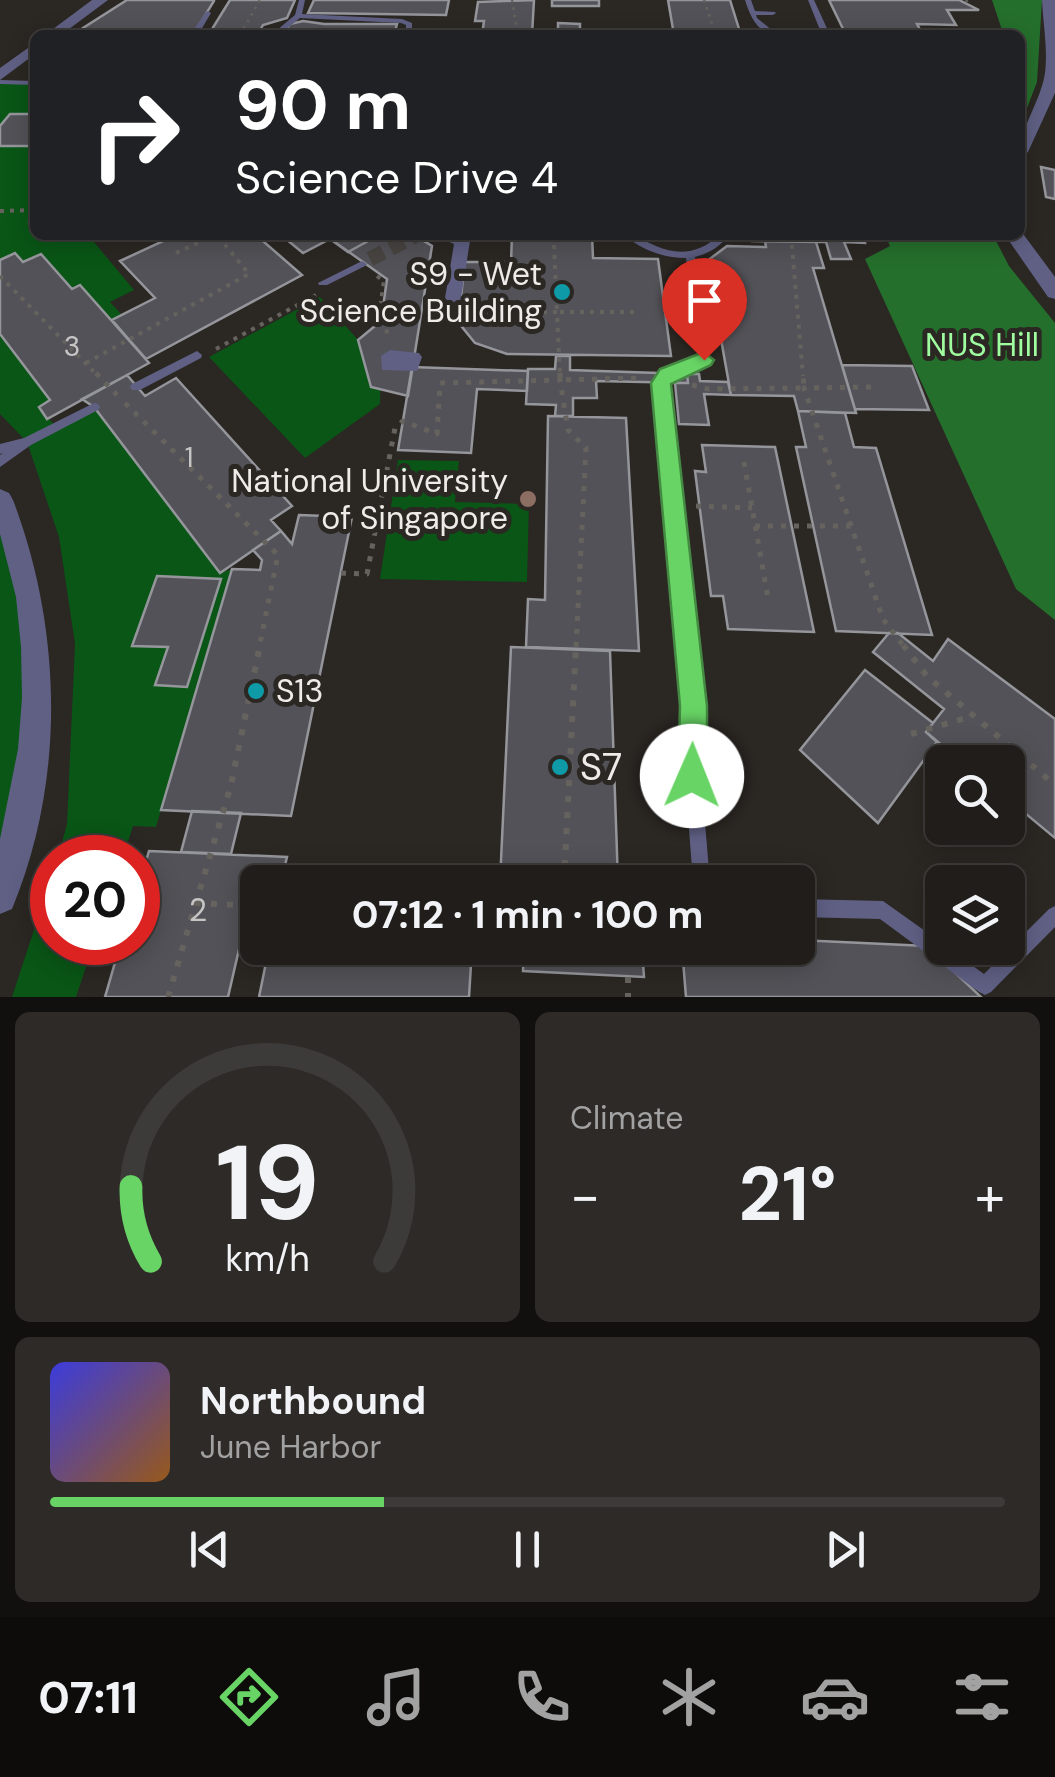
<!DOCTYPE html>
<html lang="en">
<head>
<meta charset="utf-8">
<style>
	:root { --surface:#201d1a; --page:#2d2a27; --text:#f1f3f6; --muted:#a2a2a2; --line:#3d3b39; --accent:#68d465 }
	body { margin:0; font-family:"DM Sans",sans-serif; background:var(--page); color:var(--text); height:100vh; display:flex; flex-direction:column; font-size:38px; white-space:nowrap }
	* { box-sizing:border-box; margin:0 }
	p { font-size:32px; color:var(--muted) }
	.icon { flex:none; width:55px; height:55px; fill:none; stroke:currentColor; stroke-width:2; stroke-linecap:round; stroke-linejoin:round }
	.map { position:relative; height:997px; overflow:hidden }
	.details { display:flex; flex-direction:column; gap:15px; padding:15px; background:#12100e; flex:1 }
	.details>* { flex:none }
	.top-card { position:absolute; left:30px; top:30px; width:995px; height:210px; border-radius:15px; box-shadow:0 5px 25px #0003,0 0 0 2px var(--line); background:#202124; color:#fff; overflow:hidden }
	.fabs { position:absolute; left:925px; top:745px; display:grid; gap:20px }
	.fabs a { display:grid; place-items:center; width:100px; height:100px; border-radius:15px; background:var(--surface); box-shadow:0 5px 25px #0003,0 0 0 2px var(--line); font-size:50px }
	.speed { position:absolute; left:30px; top:835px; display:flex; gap:20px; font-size:50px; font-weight:700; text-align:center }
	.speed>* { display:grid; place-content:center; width:130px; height:130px; border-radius:50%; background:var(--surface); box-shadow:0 5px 25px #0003,0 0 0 2px var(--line); line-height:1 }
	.speed .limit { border:15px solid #d22; background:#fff; color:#111 }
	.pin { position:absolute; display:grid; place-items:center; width:85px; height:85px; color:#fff; margin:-102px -42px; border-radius:50% 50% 50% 0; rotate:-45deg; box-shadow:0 0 10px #0007 }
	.pin .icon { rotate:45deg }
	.me { position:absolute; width:110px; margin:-55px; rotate:1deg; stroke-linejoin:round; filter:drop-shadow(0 0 8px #0008) }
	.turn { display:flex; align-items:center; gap:35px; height:210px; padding:0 40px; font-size:45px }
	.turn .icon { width:130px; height:130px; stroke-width:2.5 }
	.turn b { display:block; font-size:70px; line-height:85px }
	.big { font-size:75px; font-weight:700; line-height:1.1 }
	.details .card { flex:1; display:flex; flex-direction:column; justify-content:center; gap:15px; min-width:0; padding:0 35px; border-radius:15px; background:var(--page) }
	.details .dial { align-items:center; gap:0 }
	.dial svg { height:260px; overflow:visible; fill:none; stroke:var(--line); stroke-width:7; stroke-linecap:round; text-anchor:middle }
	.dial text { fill:var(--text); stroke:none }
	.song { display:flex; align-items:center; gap:30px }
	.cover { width:120px; height:120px; border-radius:15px; background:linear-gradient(135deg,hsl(240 70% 55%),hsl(30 70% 35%)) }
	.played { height:10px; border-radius:5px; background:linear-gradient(90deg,var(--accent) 35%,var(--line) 35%) }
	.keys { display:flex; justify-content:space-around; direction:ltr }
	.heat { display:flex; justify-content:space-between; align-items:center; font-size:55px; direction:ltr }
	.details .tiles { flex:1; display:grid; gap:15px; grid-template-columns:1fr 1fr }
	.card:last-child { grid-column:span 2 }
	.trip { position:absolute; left:240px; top:865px; width:575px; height:100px; border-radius:15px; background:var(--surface); box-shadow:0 5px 25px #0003,0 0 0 2px var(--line); font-weight:700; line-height:100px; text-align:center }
	.tab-bar { display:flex; height:160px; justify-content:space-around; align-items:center; background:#0d0c0a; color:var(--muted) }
	.tab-bar .icon { width:70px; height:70px }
	.tab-bar .active { color:var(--accent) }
	.tab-bar b { font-size:45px; color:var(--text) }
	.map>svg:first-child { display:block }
</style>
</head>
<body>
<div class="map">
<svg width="1055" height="997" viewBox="0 0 1055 997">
	<rect width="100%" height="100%" fill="#2b2723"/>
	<path fill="#095616" d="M0,83L35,85L31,114H10L0,126Z
		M0,146H35V235H88L134,290L110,302L121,314L112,320L81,286L72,289L42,254L23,262L15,253L0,260Z
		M320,297L381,366L380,404L305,458L209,357Z
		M0,334L50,400L39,407L56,427L94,407L220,573L232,569L156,827L133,826L123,857H58L67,824L75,644L59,537L27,442L0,414Z
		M398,460L459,461L455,502L529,504L527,582L380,579Z
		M0,500L36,654L0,893Z
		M52,875V942L94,943L76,997H12Z"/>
	<path fill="#256f2c" d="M992,0H1042L1037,82L1020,126V35H977L1002,30Z
		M885,235H993L1009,266L1055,323V620L1016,589L865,259L890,246Z"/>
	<path fill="#525258" stroke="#95969c" stroke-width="2.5" d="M127,0H214V1L193,35H72Z
		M230,0H295L287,18L263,25L258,34H209Z
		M314,0H449L446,15L308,13Z
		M534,0L532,35H482L484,21H475L478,2Z
		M552,0H599V6H552Z
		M668,0H730L740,32L759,35H674Z
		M829,0H959L979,10H947L956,25L917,24L923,35H846Z
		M303,21L324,24H397L394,35H282L290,24Z
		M558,23L580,24V29L673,30L674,35H558Z
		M10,114H35V146H0V126Z
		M1041,167L1055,170V199L1046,197Z
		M176,235H256L302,275L146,359L112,320L155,298L120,261Z
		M281,235H379L348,252L330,239L303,253Z
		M325,235H414L432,246L408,396L371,387L358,340L381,321L387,279Z
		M512,235H592L593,258L658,259L671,356L507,354L475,343L458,322L465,262H511Z
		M751,235H863L865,243L844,242L851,259H831L826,242L752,241Z
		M765,241L816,242L824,268H813L856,413L798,411L794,396L731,395L707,261L727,246L766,247Z
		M15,253L23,262L41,254L72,289L80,285L149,363L47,419L39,407L50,400L0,334V260Z
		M556,356H570V370L687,374L688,383L596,381L597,398H573V416H555L556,405L526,404L528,369H555Z
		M842,365L912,366L929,410L855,409Z
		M412,367L528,371L527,391L477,389L471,453L398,450Z
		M687,374H699L700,381L728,382L731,395L704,394L709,425L679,424L675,383H688Z
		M127,375L145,396L176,378L292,506L271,520L281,531L220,573L94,407L82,399Z
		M798,411L845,413L854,447L876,448L932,635L836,631L796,447H806Z
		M548,416L626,418L639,651L526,647L528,599L545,600Z
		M702,445L775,447L814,632L728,629L723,596H711L695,471L706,472Z
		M299,515L352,517L291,816L161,810L232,569L260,570L262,560L253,550L281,531L292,544Z
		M157,576L221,579L187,687L155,685L168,647L132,646Z
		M889,633H898L933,661L948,639L1055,719V838L1008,799V762H962L926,732L944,709L873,652Z
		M511,647L610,651L618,882H500Z
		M865,670L933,723L926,732L937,742L878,823L800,750Z
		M192,811L241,813L231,854L181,852Z
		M149,851L287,857L281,882H258V933L243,932L228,997H105L121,942H138V888Z
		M284,870L476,878V882H281Z
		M798,940L927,946L981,997H686L682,948H798Z
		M269,948H472L469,997H259Z
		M524,948H642L644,977L523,971Z"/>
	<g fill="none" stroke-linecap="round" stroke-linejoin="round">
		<path stroke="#484441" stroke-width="15" stroke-dasharray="15 8" stroke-linecap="butt" d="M370,259L415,236"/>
		<path stroke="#66635f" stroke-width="2.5" stroke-dasharray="2.5 5" stroke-linecap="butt" d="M512,0L518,35
			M704,0L716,35
			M966,0L970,6
			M240,35L260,0
			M35,161V165"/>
		<path stroke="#66635f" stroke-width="4" stroke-dasharray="4 6" stroke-linecap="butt" d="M35,162V184
			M0,211L35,210
			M29,223L35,214
			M791,235L803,376
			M554,245L557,312H635
			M176,253L215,235
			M0,276L98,376
			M377,276L384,281L381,301
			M381,301L377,323H388L386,336
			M473,315L557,312L560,376
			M216,349L316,295
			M86,363L249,274L217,235"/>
		<path stroke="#66635f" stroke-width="5" stroke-dasharray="5 8" stroke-linecap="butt" d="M96,373L117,395
			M560,373V380L642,378
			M692,385L708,389L804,388L803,373
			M871,387L804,388L883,619L905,648
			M125,403L278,555L259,648
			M744,462L768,598
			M696,506L752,508
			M755,526H851
			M341,573L367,574L395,428L403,421L437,434L440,383L560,380L568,430L586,448L576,648"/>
		<path stroke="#66635f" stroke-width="6" stroke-dasharray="6 10" stroke-linecap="butt" d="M903,645L927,676L1055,785
			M911,734L973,716
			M564,882L576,645
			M195,903L258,906
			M628,977V997
			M168,997L231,785L260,645"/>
		<path fill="#5f6084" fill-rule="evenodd" d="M299,0H305L302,14L402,19L412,23V32L406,33V25L401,23L300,18L279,35H271L295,15Z
			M745,0H751L755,11L775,12L776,13L773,15H756L757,18L778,35C758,35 750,16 745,0Z
			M808,0H814L830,35H822Z
			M208,11L211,13L198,35H190L206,12Z
			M0,80L35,81V85L0,84Z
			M624,235C637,235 644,241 656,246C679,256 701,253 719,235H729C719,247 710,253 695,257L709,359L708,362L672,378L667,384L701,706V776L710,882H693L685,776L687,706L655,383L664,372L698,357L686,258C663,258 642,250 624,235Z
			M362,261L367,264L365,266L327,285H319L318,283Z
			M197,351L202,355L201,358L140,390H132L130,387L132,384Z
			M94,403L98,404L100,407L98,410L31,445L0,467V455L3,453L0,454V444L24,438Z
			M798,899L883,901L942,943V948H948L984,974L1049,909L1055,906V927L991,992L985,995L979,992L880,919L798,917Z"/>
		<path fill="#5f6084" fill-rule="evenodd" d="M433,235H458L470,241L458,316L450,322L442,316L454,244Z
			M390,350L419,353L422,357L417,371L382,370L381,356Z"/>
		<path fill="#5f6084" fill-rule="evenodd" d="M92,0H108L61,35H45Z
			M1042,0H1055V93L1028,152L1020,157C1020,125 1040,104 1045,73C1048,50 1043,23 1042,0Z
			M35,43V54L0,80V68Z
			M1021,231L1055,277V299L1048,297L1005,235H1020Z
			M0,489L9,493L13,500C62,629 66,779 12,909L0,914V839L18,749L22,698L21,647L16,597L0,534Z"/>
	</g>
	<path fill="#68d465" stroke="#448a42" stroke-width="2.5" d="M704,352L714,360L711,365L671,384L707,706V776L703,786L692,790L682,786L678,776L680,706L651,383L660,369Z"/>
	<g fill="#0f9aa8" stroke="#2b2723" stroke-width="4">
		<circle cx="562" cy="292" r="10"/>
		<circle cx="256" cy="691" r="10"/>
		<circle cx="560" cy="767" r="10"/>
	</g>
	<circle fill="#8d6e63" stroke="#2b2723" stroke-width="4" cx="528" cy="499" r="10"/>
	<g text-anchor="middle" stroke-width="10" stroke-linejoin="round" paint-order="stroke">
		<g font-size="28" fill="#c7c5c4">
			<text x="72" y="356">3</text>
			<text x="189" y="467">1</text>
		</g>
		<g font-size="32" fill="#eeebe8" stroke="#2b2723" text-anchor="end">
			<text x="542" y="285">S9 - Wet<tspan x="542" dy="37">Science Building</tspan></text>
			<text x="508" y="492">National University<tspan x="508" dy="37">of Singapore</tspan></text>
			<text x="276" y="702" text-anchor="start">S13</text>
		</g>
		<g font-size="32" fill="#9efea0" stroke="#2b2723">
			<text x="982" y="356">NUS Hill</text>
		</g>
		<g font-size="32" fill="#c7c5c4">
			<text x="198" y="921">2</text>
		</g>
		<g font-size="38" fill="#eeebe8" stroke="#2b2723" text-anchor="start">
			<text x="580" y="780">S7</text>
		</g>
	</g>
</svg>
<div class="fabs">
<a><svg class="icon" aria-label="search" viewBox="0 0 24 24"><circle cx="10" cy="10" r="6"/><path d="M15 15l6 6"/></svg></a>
<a><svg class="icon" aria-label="layers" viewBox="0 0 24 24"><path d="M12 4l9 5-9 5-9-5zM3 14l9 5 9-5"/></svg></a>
</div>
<div class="speed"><div class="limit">20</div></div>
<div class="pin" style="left:704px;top:360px;background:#d93025"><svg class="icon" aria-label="arrive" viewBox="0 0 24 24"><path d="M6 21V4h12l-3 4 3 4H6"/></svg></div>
<svg class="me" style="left:692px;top:776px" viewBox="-20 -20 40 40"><circle r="19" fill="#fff"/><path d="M0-13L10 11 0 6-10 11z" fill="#68d465"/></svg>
<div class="trip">07:12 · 1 min · 100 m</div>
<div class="top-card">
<div class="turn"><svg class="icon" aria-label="right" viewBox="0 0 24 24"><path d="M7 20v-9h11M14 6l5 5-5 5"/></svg><div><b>90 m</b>Science Drive 4</div></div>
</div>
</div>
<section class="details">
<div class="tiles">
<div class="card dial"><svg viewBox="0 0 100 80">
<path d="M14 69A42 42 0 1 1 86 69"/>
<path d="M14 69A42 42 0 0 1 8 46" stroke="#68d465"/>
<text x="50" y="56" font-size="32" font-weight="700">19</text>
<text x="50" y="72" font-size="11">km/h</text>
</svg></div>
<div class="card"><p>Climate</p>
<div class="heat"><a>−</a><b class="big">21°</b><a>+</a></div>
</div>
<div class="card">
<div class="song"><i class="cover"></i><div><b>Northbound</b><p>June Harbor</p></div></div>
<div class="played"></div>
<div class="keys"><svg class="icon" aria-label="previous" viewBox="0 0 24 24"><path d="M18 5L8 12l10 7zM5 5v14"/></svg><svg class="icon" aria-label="pause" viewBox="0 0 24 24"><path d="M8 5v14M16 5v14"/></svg><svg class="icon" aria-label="next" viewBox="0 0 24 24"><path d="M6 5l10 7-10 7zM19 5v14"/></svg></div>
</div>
</div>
</section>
<nav class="tab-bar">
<b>07:11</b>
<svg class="icon active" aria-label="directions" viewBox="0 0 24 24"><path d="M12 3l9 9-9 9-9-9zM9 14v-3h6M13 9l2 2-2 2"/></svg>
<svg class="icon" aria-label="music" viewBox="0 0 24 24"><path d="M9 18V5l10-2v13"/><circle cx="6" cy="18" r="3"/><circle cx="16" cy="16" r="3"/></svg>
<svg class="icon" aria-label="phone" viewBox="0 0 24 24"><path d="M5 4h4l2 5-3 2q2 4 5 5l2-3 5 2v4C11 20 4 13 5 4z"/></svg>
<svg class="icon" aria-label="climate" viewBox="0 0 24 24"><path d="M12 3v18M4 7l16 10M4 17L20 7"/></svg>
<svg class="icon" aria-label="car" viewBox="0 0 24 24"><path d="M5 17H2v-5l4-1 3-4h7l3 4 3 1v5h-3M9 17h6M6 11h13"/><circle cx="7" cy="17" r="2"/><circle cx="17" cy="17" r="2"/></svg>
<svg class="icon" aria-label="filters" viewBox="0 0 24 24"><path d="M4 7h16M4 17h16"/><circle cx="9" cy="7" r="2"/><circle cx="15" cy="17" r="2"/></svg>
</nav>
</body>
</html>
